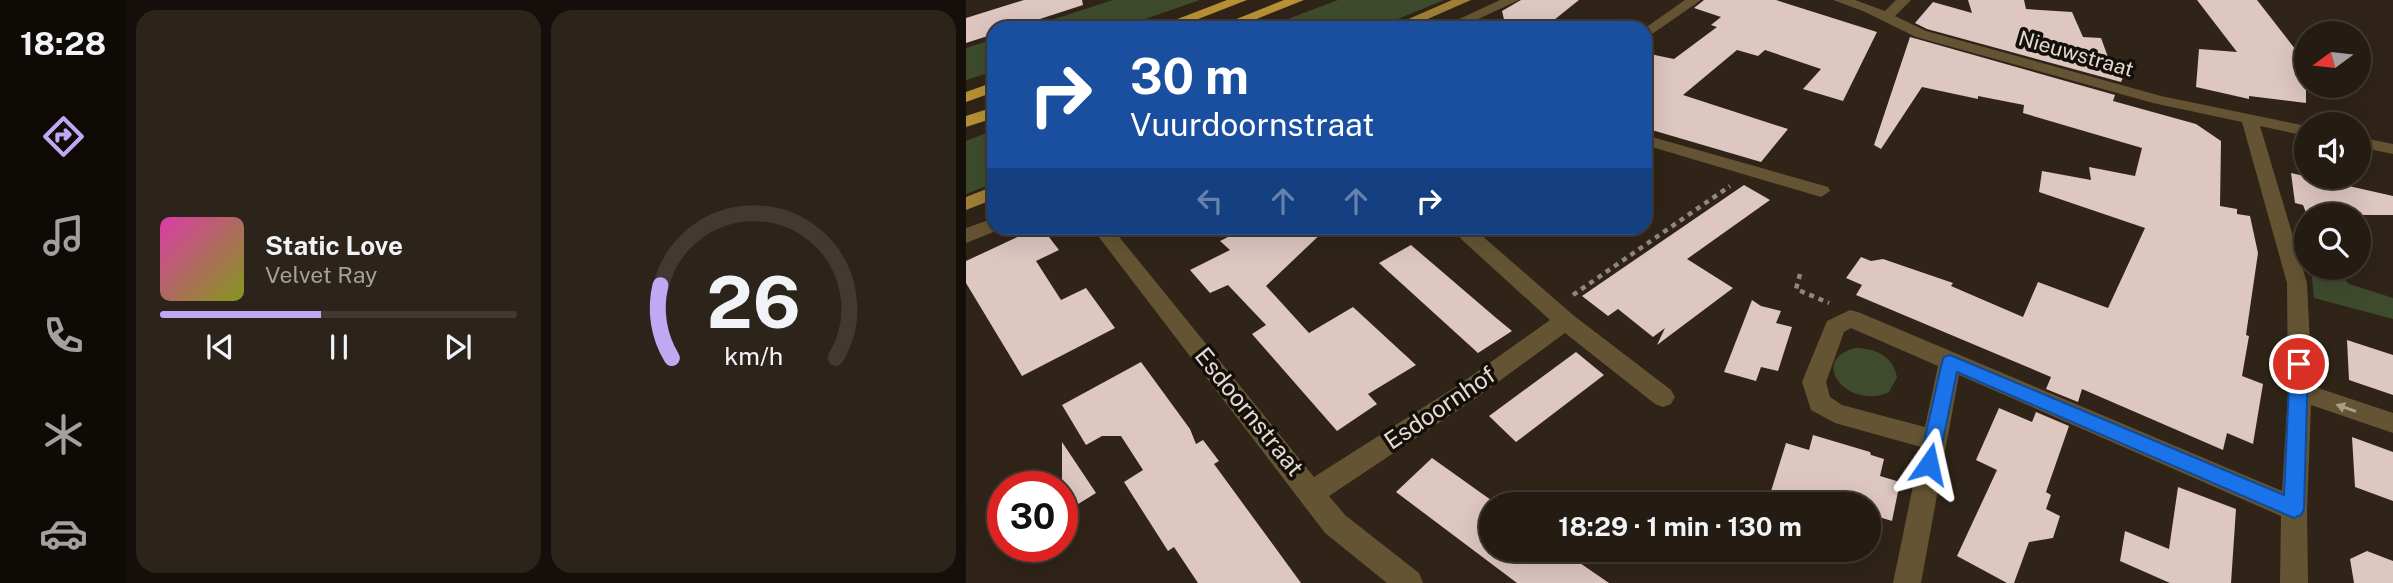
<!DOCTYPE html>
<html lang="en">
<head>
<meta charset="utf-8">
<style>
	:root { --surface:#241b12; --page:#2c241b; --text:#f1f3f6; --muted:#a3a19f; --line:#413932; --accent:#c1a8f3 }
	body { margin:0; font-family:"Public Sans",sans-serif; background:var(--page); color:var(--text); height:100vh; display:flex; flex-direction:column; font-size:26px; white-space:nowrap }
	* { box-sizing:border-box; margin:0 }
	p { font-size:23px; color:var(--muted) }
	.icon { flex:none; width:38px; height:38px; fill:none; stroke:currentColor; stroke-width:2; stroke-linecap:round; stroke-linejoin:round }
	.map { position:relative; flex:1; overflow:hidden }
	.panel { display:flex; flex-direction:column; gap:10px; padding:10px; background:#140f0a; width:840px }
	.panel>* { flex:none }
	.banner { position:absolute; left:21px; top:21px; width:665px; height:214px; border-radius:21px; box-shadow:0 7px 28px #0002,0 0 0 2px var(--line); background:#1a4fa0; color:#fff; overflow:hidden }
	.needle { width:46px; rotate:255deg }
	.buttons { position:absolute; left:1328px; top:21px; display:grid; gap:14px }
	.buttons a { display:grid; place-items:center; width:77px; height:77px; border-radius:50%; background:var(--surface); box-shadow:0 7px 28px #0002,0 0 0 2px var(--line); font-size:35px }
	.speed { position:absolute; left:21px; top:471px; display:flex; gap:14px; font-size:35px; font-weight:700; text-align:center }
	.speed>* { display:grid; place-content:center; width:91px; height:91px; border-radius:50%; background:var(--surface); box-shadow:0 7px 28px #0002,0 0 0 2px var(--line); line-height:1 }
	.speed .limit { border:10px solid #d22; background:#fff; color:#111 }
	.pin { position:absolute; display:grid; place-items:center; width:60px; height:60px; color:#fff; margin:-30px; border:4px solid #fff; border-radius:50%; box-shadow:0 2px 7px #0007 }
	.me { position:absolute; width:77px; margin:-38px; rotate:11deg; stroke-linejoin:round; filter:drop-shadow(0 0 5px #0008) }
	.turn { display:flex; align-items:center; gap:24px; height:147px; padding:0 28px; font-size:32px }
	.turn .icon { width:91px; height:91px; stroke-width:2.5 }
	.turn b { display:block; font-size:49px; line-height:60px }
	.lanes { display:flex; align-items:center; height:66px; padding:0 28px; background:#0003; justify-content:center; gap:35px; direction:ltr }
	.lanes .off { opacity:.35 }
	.panel .widget { flex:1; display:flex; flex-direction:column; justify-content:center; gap:10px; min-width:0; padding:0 24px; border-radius:21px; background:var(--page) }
	.panel .dial { align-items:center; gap:0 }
	.dial svg { height:182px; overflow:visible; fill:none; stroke:var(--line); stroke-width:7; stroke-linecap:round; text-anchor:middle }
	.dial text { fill:var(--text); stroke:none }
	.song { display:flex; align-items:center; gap:21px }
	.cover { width:84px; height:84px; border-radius:10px; background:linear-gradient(135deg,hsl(320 70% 55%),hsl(70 70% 35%)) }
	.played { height:7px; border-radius:4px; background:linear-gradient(90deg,var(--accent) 45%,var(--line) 45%) }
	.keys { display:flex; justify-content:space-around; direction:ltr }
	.panel .tiles { flex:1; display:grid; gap:10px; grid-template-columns:repeat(2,1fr) }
	.trip { position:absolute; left:513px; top:492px; width:402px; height:70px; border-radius:35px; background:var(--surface); box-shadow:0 7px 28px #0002,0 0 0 2px var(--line); font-weight:700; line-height:70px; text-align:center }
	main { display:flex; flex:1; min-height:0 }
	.dock { display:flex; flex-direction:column; width:126px; justify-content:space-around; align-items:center; background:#0e0b07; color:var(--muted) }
	.dock .icon { width:49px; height:49px }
	.dock .current { color:var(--accent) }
	.dock b { font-size:32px; color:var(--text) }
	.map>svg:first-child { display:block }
</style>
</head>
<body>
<main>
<nav class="dock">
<b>18:28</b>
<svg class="icon current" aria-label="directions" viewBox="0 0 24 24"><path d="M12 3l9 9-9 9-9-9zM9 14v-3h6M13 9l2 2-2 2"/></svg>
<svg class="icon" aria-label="music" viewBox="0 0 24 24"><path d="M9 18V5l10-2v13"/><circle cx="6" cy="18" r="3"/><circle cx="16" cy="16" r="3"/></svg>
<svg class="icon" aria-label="phone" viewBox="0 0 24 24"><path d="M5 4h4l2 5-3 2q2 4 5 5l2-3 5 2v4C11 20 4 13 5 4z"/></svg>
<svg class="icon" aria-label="climate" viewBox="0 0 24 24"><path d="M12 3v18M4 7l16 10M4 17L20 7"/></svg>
<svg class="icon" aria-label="car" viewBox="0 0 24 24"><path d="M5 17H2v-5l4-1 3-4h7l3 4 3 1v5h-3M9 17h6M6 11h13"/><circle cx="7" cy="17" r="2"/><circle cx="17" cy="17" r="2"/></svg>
</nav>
<section class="panel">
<div class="tiles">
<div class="widget">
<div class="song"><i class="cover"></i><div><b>Static Love</b><p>Velvet Ray</p></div></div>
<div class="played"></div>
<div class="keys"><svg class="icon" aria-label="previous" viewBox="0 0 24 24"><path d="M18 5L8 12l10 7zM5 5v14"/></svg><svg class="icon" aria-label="pause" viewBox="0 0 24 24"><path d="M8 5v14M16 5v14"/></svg><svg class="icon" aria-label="next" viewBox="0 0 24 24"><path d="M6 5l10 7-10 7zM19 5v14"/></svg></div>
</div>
<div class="widget dial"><svg viewBox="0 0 100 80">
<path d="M14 69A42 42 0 1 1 86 69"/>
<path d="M14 69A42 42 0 0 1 9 37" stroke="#c1a8f3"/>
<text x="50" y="56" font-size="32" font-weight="700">26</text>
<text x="50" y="72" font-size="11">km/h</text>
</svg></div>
</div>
</section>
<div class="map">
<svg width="1427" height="583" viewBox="0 0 1427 583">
	<rect width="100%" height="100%" fill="#302418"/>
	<path fill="#3e4c2d" d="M147,0H234L153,28H61Z
		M372,0H478L410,28H298Z
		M28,39V71L0,80V48Z
		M28,130V183L0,194V141Z
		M1345,268H1376L1379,280L1383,284L1427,298V319L1348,298Z
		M889,348C909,348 927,356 931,377L923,392C883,411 841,361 889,348Z"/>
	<path fill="#dec6c1" d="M58,0H116L117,5L46,28H28V34L0,43V18Z
		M555,0H613L578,28H540L536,11Z
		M738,0H810L911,32L877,101L837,89L855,69L799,50L792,56L771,50L717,95L822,129L795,162L679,128V53L708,59L751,27L745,25L755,17L728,8Z
		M1002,0H1058L1060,9L1106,12L1117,37L1135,38L1146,68L1158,75L1155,82L961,29L949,23L967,2L1006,13Z
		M1231,0H1291L1340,63V103L1283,96V99L1230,87L1233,49L1271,52Z
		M944,37L1149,95L1147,101L1230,124L1255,141L1254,206L1271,209V214L1284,216L1292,253L1280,335L1283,336L1276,376L1297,384L1287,444L1261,433L1257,450L1116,389L1112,402L1080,389L1085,377L890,295L896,285L880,278L895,257L905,261L917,259L987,283L985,286L1057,317L1072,282L1142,308L1179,228L1073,192L1076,171L1125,180L1123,167L1169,176L1176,148L1057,113L1058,105L1012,96V99L956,87L915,149L908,145Z
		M1325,173L1427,196V215H1341L1337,205L1329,203Z
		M778,185L804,200L721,259L767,288L691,345L699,328L687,337L652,309L642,316L616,296Z
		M71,228H76L93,250L70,261L95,300L120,288L149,328L56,376L0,283V261Z
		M280,228H361L300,286L343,333L387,307L450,365L402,394L411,404L371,431L286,334L300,325L262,285L244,293L224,270L264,250L254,241Z
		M445,245L529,317L546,331L512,353L413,263Z
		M786,300L795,306L815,311L810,323L826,327L812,371L795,367L790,381L758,372Z
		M1381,340L1427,355V395L1383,380Z
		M610,352L638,375L550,442L523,416Z
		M175,362L224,429L230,444L237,440L253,461L248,464L335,583H232L208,547L202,551L158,482L177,470L155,436H136L120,445L96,405Z
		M1033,408L1066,422L1070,412L1103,426L1080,492L1085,495L1080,509L1094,516L1087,538L1063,542L1048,583H1041L991,556L1031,470L1010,460Z
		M847,435L904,452L905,455L918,459L914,476L934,482L926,521L903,514V504H869L834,493L831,504H801L820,443L843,450Z
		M1386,437L1427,452V501L1389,487Z
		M96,442L130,493L96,514Z
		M466,458L525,500V550H595L643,583H551L430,492Z
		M1212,487L1270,509L1265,583H1204L1154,561L1159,531L1203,549Z
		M1401,551L1427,561V583H1388L1384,559Z"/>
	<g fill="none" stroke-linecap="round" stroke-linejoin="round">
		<path stroke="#91877d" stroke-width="4.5" stroke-dasharray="5 5" stroke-linecap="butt" d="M834,274L830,289L863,303
			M607,295L764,186"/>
		<path fill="#645433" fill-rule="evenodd" d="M534,0H553L493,28H474Z
			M719,0H735L679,39V28Z
			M867,0H889L919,11L930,0H945L929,16L960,31L1195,96L1340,126V136L1294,126L1341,283L1346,386L1427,413V433L1345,405L1341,509L1342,583H1314L1315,516L993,375L955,583H927L955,447L869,423L845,410L836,382L861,321L884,310L892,312L1316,491L1322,392L1321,283L1276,122L1187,103L950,37L897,11ZM885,328L972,366L959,427L876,405L864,397L860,382L878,332Z
			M679,135L862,187L864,191L855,197L679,145Z
			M1393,137L1427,144V154L1393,147Z
			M28,218V228L35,229L0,243V228Z
			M126,228H146L348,477L494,384L584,320L495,239L492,234L497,228H517L514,234L607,315L705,390L709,397L705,404L697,407L689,404L599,333L510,398L363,496L379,515L453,573L457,583H421L359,533Z"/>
		<path fill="#a08037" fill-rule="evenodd" d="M486,0H505L441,28H422Z
			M28,186V199L0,210V197Z"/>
		<path fill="#b89135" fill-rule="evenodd" d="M261,0H281L209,28H188Z
			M318,0H338L268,28H248Z
			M28,82V92L0,102V92Z
			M28,107V118L0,127V116Z"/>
	</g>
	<defs><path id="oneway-solid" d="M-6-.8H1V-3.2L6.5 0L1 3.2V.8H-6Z" transform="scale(1.75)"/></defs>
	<use fill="#a99e8a" href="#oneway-solid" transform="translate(1380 408) rotate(-161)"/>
	<path fill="#1a73e8" stroke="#114b97" stroke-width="2" d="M984,355L1318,495L1324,364L1327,360H1339L1342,364L1338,509L1335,515L1328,518L1321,515L991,372L972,464L969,470L963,472L956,470L953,464L976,362L978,357Z"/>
	<g text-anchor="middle" stroke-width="7" stroke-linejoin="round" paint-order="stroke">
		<g font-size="21" fill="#e2dad2" stroke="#140f09">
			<text transform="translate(1110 54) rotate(16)" y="7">Nieuwstraat</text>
		</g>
		<g font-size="24" fill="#e2dad2" stroke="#140f09">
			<text transform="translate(474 408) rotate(-34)" y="8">Esdoornhof</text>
			<text transform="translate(283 412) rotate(51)" y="8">Esdoornstraat</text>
		</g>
	</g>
</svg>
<div class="buttons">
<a><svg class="needle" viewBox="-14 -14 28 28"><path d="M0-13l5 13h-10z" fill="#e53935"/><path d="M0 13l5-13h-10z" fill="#a3a19f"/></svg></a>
<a><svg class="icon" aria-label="sound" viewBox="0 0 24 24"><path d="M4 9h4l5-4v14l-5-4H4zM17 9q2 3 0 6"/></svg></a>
<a><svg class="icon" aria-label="search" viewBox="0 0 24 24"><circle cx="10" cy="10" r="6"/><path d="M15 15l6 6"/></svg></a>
</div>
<div class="speed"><div class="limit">30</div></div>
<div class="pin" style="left:1333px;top:364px;background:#d93025"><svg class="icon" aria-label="arrive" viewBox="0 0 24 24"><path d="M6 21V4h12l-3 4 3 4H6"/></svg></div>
<svg class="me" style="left:963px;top:464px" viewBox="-20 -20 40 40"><path d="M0-17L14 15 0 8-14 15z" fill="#1a73e8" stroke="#fff" stroke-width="4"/></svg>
<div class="trip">18:29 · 1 min · 130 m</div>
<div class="banner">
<div class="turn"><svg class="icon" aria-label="right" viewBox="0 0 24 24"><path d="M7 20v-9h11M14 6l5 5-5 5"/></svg><div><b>30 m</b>Vuurdoornstraat</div></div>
<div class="lanes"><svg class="icon off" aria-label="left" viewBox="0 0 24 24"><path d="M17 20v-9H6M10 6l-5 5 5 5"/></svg><svg class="icon off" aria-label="ahead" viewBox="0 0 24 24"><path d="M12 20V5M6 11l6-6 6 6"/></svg><svg class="icon off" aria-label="ahead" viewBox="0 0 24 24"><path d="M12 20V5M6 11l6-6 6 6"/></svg><svg class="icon" aria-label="right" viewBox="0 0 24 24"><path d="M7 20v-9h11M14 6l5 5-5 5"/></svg></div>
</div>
</div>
</main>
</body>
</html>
